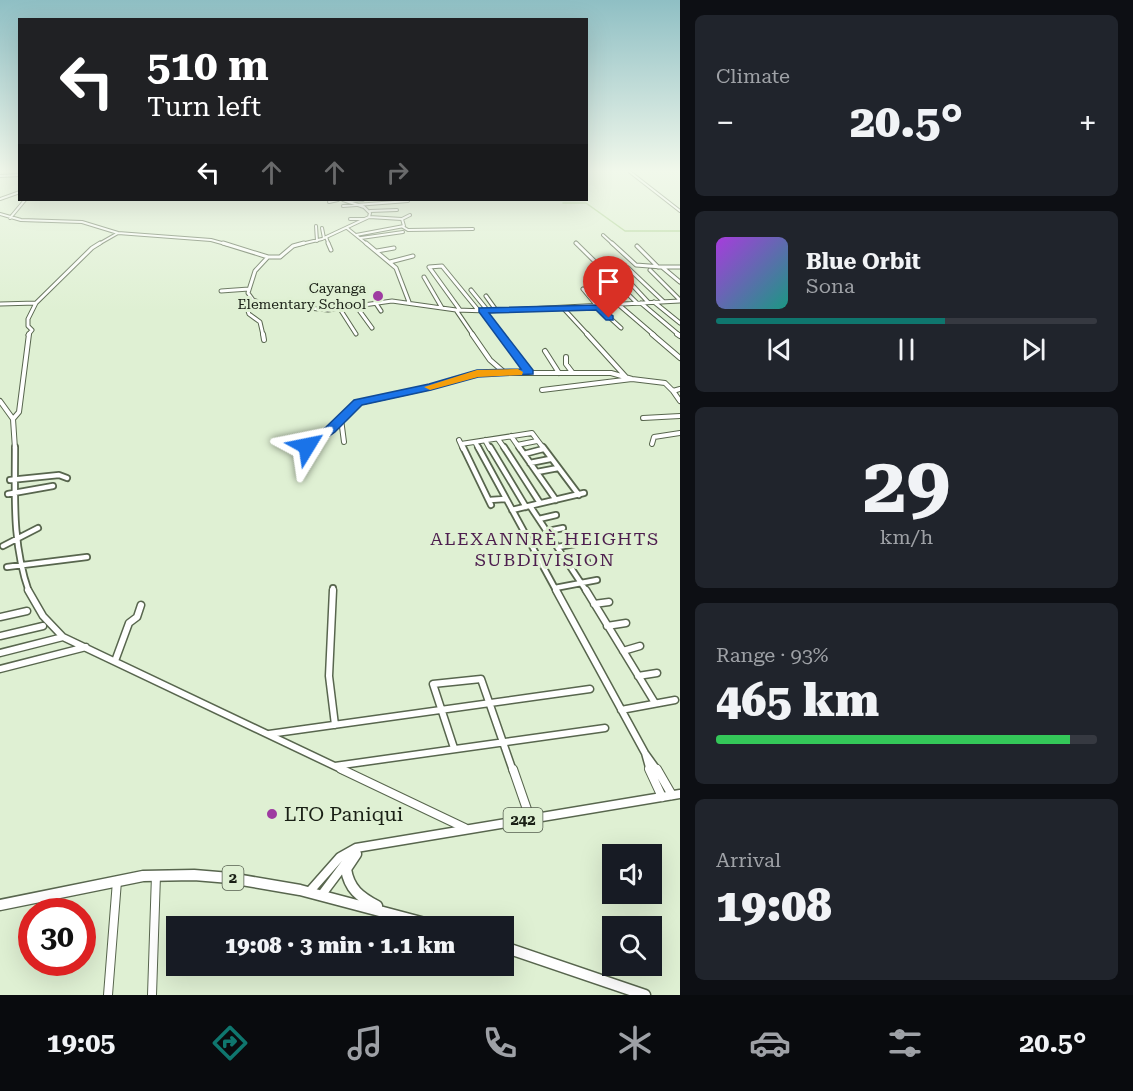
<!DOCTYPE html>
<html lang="en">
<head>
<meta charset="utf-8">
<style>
	:root { --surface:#171b24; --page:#20242c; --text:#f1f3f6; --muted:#9ea1a6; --line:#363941; --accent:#0f766e }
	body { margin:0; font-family:"Roboto Serif",serif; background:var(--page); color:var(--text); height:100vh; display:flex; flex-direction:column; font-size:22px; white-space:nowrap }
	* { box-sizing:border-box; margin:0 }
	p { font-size:20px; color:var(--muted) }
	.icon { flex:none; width:33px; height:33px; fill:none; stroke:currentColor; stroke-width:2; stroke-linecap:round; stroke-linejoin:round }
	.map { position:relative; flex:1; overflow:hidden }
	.drawer { display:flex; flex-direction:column; gap:15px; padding:15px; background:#0d0f14; width:453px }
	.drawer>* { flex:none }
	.top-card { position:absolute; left:18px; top:18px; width:570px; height:183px; border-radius:0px; box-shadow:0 6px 24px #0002; background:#202124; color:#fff; overflow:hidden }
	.controls { position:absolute; left:602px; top:844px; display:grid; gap:12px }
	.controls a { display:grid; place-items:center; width:60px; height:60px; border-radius:0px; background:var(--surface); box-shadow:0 6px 24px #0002; font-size:30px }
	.speed { position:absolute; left:18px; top:898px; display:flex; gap:12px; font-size:30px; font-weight:700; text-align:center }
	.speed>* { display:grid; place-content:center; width:78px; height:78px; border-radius:50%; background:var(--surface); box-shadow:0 6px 24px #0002; line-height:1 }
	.speed .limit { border:9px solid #d22; background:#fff; color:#111 }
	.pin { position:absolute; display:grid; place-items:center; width:51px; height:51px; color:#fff; margin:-62px -26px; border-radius:50% 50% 50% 0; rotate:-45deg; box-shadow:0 0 6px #0007 }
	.pin .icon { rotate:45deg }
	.me { position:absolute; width:66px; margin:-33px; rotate:55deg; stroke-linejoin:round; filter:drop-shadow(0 0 4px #0008) }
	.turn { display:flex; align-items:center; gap:21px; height:126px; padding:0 30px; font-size:27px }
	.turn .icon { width:78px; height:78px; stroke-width:2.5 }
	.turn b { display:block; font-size:42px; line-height:51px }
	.lanes { display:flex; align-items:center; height:57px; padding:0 30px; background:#0003; justify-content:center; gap:30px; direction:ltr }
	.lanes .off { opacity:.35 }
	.big { font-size:45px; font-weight:800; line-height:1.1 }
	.drawer .tile { flex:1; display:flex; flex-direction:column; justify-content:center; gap:9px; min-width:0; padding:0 21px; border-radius:9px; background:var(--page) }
	.drawer .dial { align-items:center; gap:0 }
	.dial b { font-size:78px; line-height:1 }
	.song { display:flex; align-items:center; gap:18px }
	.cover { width:72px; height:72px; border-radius:9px; background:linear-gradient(135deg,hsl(280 70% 55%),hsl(170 70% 35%)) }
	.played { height:6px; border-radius:3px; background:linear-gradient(90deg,var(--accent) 60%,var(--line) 60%) }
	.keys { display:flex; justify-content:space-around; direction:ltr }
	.heat { display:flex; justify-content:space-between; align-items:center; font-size:33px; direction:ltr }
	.charge { height:9px; border-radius:4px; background:linear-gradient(90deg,#34c759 93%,var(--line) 0) }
	.trip { position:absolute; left:166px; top:916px; width:348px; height:60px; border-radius:0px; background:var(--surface); box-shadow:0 6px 24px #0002; font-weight:800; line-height:60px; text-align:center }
	.tabs { display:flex; height:96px; justify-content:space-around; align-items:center; background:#090b0e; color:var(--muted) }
	.tabs .icon { width:42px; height:42px }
	.tabs .on { color:var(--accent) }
	.tabs b { font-size:27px; color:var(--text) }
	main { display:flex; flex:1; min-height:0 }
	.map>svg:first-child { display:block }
</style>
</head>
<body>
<main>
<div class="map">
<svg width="680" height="995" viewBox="0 0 680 995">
	<rect width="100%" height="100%" fill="#dff0d3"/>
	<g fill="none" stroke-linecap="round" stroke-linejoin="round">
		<path stroke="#aad08d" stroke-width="1.5" d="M563,203H586L625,231H680"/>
		<defs>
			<path id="minor-far5" d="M630,172L680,211
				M0,176L20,175
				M0,199L20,192
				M350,201L363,200
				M329,202L338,200
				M343,206L408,201
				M370,211L397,210
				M0,214L21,220L82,222L118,233L211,240L229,245
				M10,218L25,200
				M350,219H365
				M402,219L410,215
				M316,226L317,241
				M403,227L408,230L473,229
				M322,228L324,238
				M347,228L368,245
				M356,235L404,226L402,219L369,217
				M603,235L614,245
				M326,237L329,245
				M361,238L403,232
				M576,243L578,245
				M97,245L118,233
				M297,245L322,239L369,217L370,213L364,207L343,200"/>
			<path id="minor-far4" d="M223,243L268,257L255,271L248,293L253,300L262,303L328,310L392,301L456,310L488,311L680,301
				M328,243L331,250
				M366,243L396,268L409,302
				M576,243L637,303
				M612,243L636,265L662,267L680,282
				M637,246L658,267
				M377,251L394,248
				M268,257H280L293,246L304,243
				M609,260L648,302
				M390,262L413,256
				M662,267H680
				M628,268L663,301
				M650,270L680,300
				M424,277L442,308
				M592,287L611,306
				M583,289L598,307L621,328
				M471,290L488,311
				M221,291L249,289
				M486,296L496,310
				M253,300L246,305L249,314L260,322L263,335
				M375,302L381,311
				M654,302L680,323
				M641,303L679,335
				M0,304L36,303L92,248L100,243
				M619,305L654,335
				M356,306L372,328
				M340,309L356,334
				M564,309L588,335
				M456,310L473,335
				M460,310L429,267L442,266L478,310
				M482,310L501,335
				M28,335L32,330L28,326V319L36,303"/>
			<path id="minor-far3" d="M263,334L264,340
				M500,334L529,372
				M587,334L626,377
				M652,334L680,358
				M677,334L680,336
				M545,351L559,373
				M566,357V364L572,372
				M505,373H611L632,379L665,383L673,391L680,389
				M542,390L632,379
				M673,391L680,401
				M0,401L13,419L15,449
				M643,418L680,416
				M13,419L19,412L29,334
				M341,419L344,442
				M511,436L520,449
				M498,439L505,449
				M459,440L463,449
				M485,440L490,449
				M475,442L479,449
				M461,444L532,433L544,449
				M652,444L654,437L680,433
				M517,445L537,441
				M307,446L330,429L358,403L431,387L477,373H505L490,360L472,334"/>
			<path id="minor-far2" d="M15,447C15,497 12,544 29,592
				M463,447L491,505
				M478,447L557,592
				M490,447L526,507
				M504,447L540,503
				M519,447L556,500
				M543,447L579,495
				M524,454L543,449
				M530,463L550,459
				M537,472L558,468
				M10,480L59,475L67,478
				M8,494L53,486
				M490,500L505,499
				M530,506L587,592
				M512,510L584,493
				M539,519L556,515
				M548,531L563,528
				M3,546L38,528
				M558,547L575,544
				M569,564L587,561
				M7,567L87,557
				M555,588L597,580
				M333,592V588"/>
			<path id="minor-far1" d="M28,590L43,616L63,637L345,771
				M333,590L329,676L335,725
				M556,590L645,753L658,771
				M586,590L655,703
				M594,604L609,602
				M0,617L27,611
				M607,626L626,623
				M0,636L43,626
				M623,651L640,646
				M0,653L63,637
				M115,661L129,623L137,617L141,605
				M0,669L86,647
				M638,676L657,673
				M621,710L675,700
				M269,734L590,689
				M454,748L433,684L481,679L513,771
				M645,753L650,771
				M335,766L605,728"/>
			<path id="minor" d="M341,769L465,828
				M513,769L530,818
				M649,769L662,797
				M657,769L672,795
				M108,995L117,881
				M152,995L156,875"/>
			<path id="major" d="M310,891L340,857L356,848L680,794
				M323,893L350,857"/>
			<path id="highway" d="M356,854L346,869C349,889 360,897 377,906
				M0,905L143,876L194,875L230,878L300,890L440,927
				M504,947L645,995"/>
		</defs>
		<use href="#minor-far5" stroke="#58664e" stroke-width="4"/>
		<use href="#minor-far4" stroke="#58664e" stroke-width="5"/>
		<use href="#minor-far3" stroke="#58664e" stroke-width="6"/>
		<use href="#minor-far2" stroke="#58664e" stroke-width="8"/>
		<use href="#minor-far1" stroke="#58664e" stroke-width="9"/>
		<use href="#minor" stroke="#58664e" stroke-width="10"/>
		<use href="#major" stroke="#58664e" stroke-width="11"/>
		<use href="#highway" stroke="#58664e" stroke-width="13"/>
		<use href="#minor-far5" stroke="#fff" stroke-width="2"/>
		<use href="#minor-far4" stroke="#fff" stroke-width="3"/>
		<use href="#minor-far3" stroke="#fff" stroke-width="4"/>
		<use href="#minor-far2" stroke="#fff" stroke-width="4.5"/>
		<use href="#minor-far1" stroke="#fff" stroke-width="6"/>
		<use href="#minor" stroke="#fff" stroke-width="8"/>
		<use href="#major" stroke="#fff" stroke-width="8"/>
		<use href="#highway" stroke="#fff" stroke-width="10"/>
	</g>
	<linearGradient id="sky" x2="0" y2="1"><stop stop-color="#8fbfc4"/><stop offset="0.55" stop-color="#f1f8eb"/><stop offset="1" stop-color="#f1f8eb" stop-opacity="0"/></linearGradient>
	<rect width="680" height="311" fill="url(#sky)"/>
	<path fill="#1a73e8" stroke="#114b97" stroke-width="1.5" d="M598,305L613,316V320H606L596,310L489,313L533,370V374L478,377L431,390L362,405L335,432L311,449H302L301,446L326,427L354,400L429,384L477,370L521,369L479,312V308Z"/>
	<path fill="#f59e0b" d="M518,369L523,372L522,375L478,377L430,390L424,387L477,370Z"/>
	<g fill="#9e3ba1" stroke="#dff0d3" stroke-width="2">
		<circle cx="378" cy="296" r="6"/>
		<circle cx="272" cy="814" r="6"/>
	</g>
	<g text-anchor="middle" stroke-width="6" stroke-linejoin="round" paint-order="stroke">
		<g font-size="14" fill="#1a2016" stroke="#dff0d3" text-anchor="end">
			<text x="366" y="293">Cayanga<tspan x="366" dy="16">Elementary School</tspan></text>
		</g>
		<g fill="#dff0d3" stroke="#555e4f" stroke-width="1.5">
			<rect x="503.5" y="808" width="39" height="24" rx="4.5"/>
			<rect x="222.5" y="866" width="21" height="24" rx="4.5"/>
		</g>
		<g font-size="15" font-weight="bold" fill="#1a2016">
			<text x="523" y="825">242</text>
			<text x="233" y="883">2</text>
		</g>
		<g font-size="18" letter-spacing="1.5" fill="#4d1e4e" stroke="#dff0d3">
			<text x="545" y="545">ALEXANNRÈ HEIGHTS<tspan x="545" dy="21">SUBDIVISION</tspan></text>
		</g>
		<g font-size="20" fill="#1a2016" stroke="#dff0d3" text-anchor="start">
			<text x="284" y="821">LTO Paniqui</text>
		</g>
	</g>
</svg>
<div class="controls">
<a><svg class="icon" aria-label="sound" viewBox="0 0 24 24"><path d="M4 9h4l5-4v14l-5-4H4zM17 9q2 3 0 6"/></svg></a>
<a><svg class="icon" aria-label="search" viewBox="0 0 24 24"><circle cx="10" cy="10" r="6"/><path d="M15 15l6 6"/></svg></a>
</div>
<div class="speed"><div class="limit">30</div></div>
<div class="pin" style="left:609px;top:318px;background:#d93025"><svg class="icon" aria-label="arrive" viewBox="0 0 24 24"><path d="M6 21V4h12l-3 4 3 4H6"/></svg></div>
<svg class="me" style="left:307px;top:446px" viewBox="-20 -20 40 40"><path d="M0-17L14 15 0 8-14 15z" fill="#1a73e8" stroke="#fff" stroke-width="4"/></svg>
<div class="trip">19:08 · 3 min · 1.1 km</div>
<div class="top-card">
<div class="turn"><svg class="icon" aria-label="left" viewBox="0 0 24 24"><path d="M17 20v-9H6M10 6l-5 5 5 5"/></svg><div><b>510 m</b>Turn left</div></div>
<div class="lanes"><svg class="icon" aria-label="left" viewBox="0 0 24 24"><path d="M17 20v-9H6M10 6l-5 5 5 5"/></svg><svg class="icon off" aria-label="ahead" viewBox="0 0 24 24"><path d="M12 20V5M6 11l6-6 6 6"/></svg><svg class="icon off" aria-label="ahead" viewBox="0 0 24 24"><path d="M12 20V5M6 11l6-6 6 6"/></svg><svg class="icon off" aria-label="right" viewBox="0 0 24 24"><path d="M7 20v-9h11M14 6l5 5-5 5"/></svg></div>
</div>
</div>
<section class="drawer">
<div class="tile"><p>Climate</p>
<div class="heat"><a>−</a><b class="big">20.5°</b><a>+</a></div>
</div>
<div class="tile">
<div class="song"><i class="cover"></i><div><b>Blue Orbit</b><p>Sona</p></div></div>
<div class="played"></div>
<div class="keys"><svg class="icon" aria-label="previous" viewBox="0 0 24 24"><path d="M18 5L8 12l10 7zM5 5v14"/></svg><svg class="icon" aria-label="pause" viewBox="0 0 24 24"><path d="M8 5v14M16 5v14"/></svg><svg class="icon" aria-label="next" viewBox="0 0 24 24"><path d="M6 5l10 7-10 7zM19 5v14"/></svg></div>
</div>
<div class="tile dial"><b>29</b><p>km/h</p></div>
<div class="tile"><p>Range · 93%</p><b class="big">465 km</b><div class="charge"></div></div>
<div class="tile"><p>Arrival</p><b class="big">19:08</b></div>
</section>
</main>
<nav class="tabs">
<b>19:05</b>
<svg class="icon on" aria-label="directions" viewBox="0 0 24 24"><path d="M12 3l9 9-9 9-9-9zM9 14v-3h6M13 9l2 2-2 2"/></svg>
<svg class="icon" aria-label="music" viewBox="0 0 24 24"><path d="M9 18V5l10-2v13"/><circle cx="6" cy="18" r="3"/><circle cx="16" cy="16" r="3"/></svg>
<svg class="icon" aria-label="phone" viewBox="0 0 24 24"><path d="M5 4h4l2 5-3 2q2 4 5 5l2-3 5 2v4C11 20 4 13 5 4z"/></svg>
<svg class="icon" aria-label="climate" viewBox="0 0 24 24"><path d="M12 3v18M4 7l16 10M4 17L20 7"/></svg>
<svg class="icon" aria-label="car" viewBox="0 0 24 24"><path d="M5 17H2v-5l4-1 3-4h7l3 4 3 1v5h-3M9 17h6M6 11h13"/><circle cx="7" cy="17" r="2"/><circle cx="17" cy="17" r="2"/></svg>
<svg class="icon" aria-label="filters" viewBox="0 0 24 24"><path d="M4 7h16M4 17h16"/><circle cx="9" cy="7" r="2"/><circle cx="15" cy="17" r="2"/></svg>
<b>20.5°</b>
</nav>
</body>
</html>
